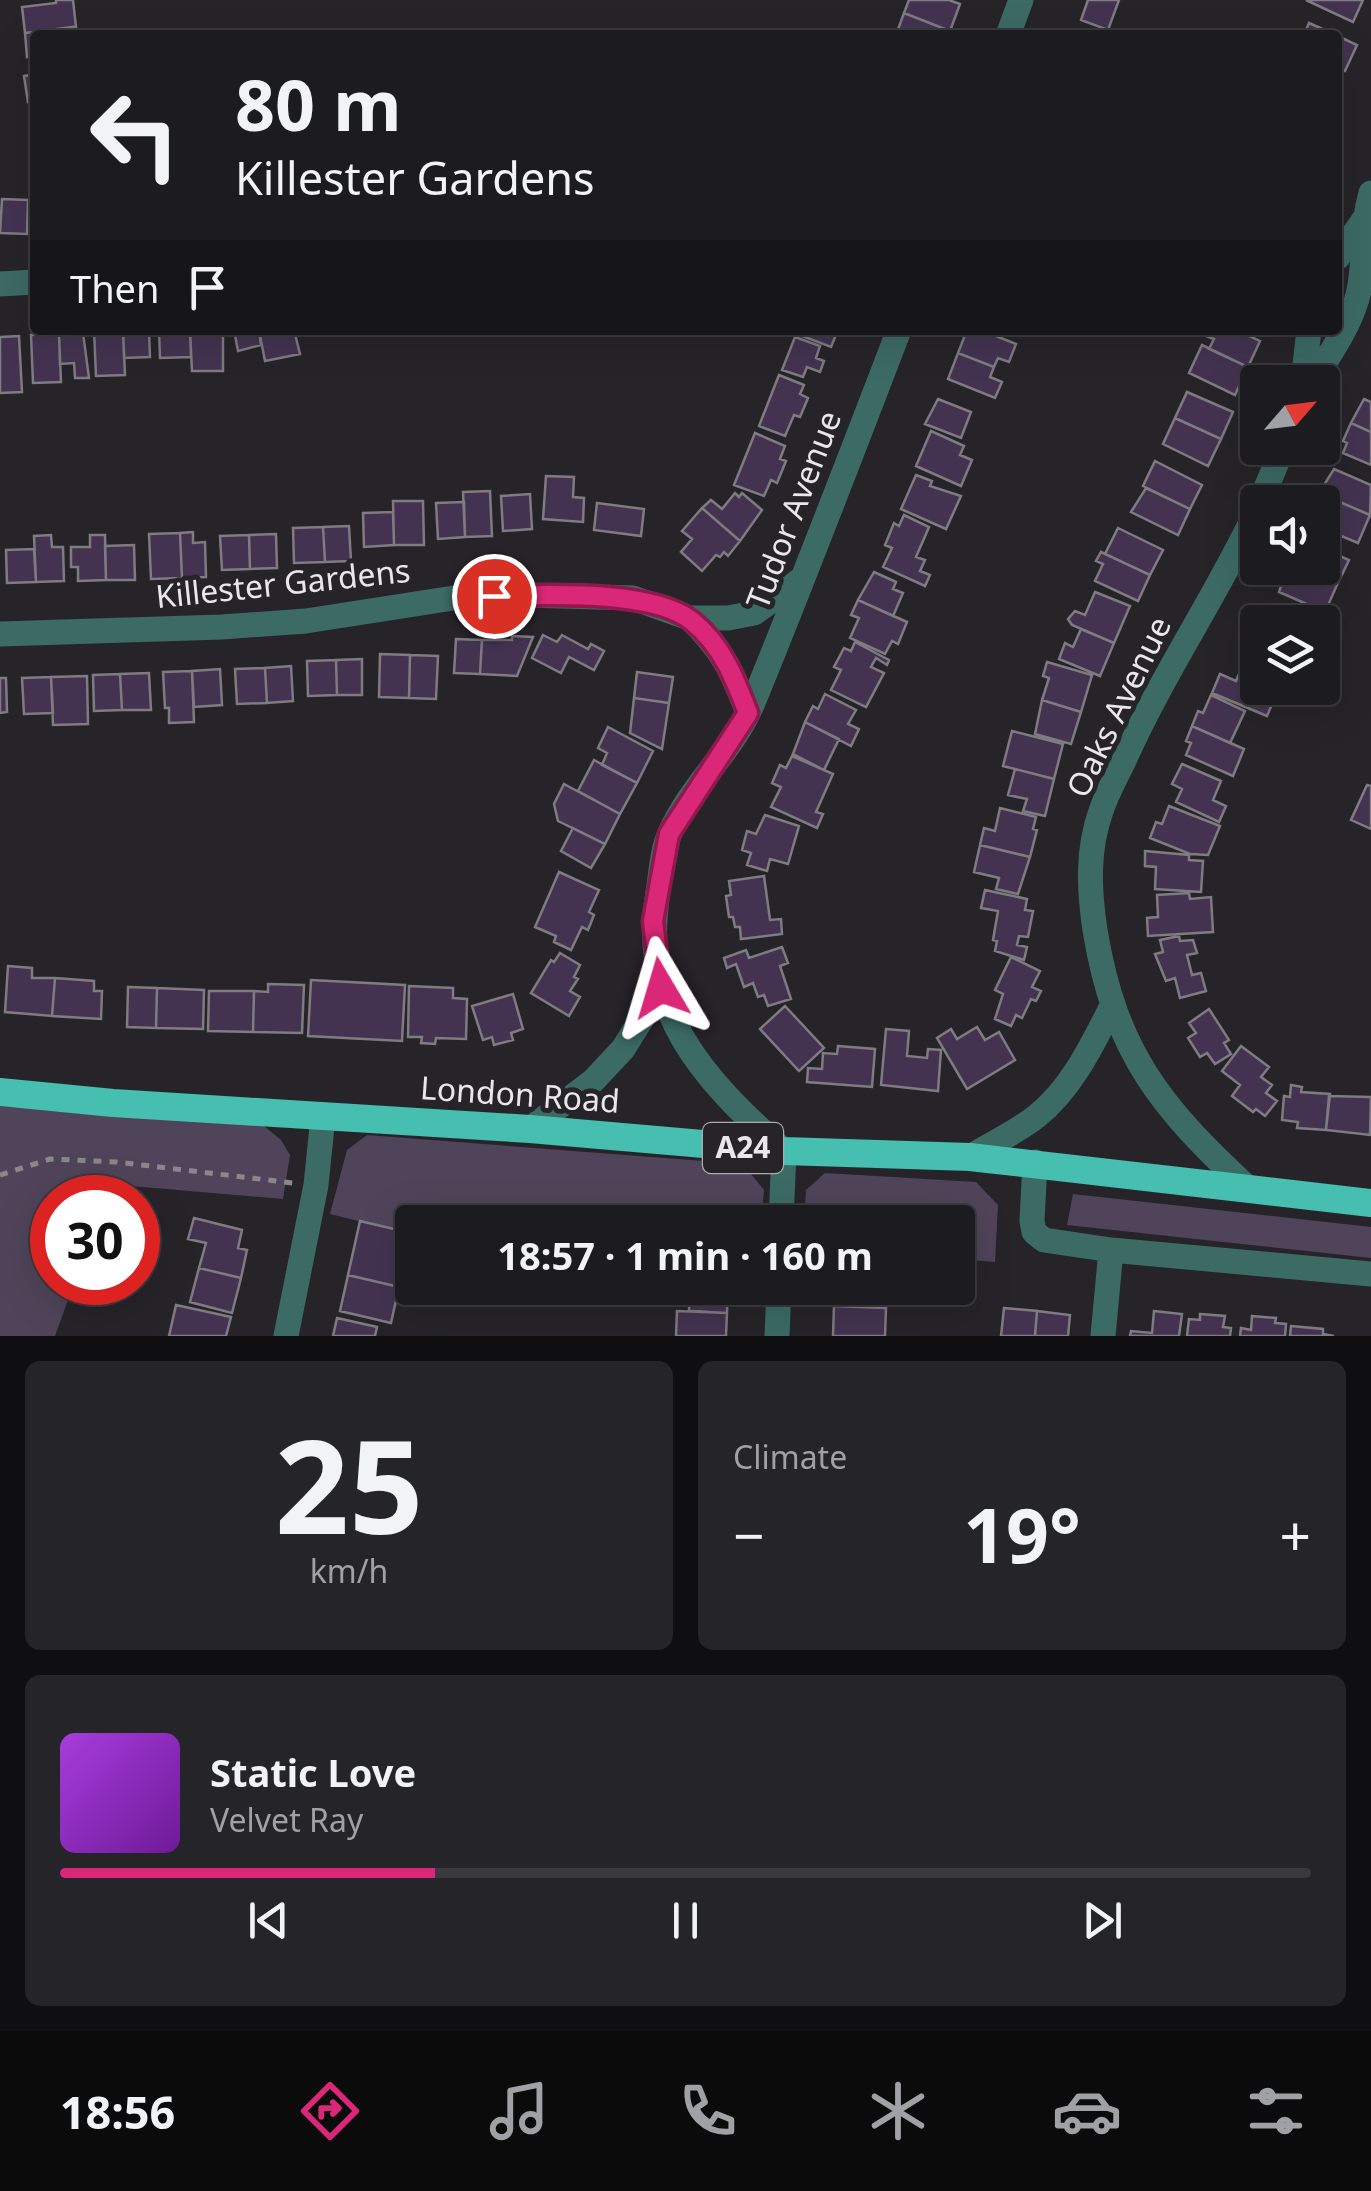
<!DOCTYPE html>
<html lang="en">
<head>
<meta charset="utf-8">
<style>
	:root { --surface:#1c1b1f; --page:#252428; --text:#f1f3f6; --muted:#a0a1a4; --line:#3a393d; --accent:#db2777 }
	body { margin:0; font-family:"Noto Sans",sans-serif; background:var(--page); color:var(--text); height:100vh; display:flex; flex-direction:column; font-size:38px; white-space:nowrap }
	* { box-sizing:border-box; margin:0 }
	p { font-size:32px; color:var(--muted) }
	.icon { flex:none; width:55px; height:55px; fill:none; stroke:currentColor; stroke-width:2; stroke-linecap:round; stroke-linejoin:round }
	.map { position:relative; height:1336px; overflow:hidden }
	.sheet { display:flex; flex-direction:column; gap:25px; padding:25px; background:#0f0f11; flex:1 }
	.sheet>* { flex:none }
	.guide { position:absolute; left:30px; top:30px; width:1312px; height:305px; border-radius:10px; box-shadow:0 10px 40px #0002,0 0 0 2px var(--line); background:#1c1b1f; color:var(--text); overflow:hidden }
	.needle { width:65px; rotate:62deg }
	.fabs { position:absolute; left:1240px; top:365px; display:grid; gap:20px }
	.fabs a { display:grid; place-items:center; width:100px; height:100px; border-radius:10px; background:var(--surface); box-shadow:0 10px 40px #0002,0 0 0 2px var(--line); font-size:50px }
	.speed { position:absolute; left:30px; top:1175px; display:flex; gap:20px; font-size:50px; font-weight:700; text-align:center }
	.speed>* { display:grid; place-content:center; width:130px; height:130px; border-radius:50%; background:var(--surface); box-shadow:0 10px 40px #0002,0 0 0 2px var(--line); line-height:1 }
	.speed .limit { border:15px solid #d22; background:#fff; color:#111 }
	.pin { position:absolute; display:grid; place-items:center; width:85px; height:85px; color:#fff; margin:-42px; border:5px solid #fff; border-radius:50%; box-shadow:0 2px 10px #0007 }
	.me { position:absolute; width:110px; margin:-55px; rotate:353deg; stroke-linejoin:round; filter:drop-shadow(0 0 8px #0008) }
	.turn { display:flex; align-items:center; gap:35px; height:210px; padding:0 40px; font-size:45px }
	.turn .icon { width:130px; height:130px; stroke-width:2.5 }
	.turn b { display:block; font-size:70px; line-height:85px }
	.then { display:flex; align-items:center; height:95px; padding:0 40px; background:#0003; gap:20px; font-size:38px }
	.big { font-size:75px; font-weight:700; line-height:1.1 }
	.sheet .widget { flex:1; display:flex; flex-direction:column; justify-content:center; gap:15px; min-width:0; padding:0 35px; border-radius:15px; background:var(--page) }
	.sheet .dial { align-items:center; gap:0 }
	.dial b { font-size:130px; line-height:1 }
	.song { display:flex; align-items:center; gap:30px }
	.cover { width:120px; height:120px; border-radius:15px; background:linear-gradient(135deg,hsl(280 70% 55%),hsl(280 70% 35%)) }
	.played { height:10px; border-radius:5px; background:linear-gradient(90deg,var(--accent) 30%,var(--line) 30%) }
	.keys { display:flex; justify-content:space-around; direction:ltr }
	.heat { display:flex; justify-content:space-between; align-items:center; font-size:55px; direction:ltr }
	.sheet .tiles { flex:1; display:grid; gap:25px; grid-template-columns:1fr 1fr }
	.widget:last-child { grid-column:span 2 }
	.trip { position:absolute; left:395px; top:1205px; width:580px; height:100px; border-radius:10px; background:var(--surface); box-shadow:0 10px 40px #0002,0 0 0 2px var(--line); font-weight:700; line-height:100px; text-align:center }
	.menu { display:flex; height:160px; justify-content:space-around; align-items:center; background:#0b0b0c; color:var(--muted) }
	.menu .icon { width:70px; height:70px }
	.menu .current { color:var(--accent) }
	.menu b { font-size:45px; color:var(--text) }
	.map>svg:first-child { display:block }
</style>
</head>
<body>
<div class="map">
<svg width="1371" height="1336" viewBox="0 0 1371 1336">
	<rect width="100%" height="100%" fill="#262429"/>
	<path fill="#4f4459" d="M0,1106L133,1112L264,1126L281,1140L290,1155L283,1199L108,1184L103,1197L52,1198V1282L74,1283L55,1336H0Z
		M367,1135L743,1164L764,1190L761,1222H412V1234L330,1214L347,1150Z
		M825,1173L976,1182L998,1205L995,1262L958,1259V1222H804L806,1190Z
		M1073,1194L1371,1227V1258L1067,1225Z"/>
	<path fill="#433351" stroke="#7e7b81" stroke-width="2.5" d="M56,0H73L76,27L25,33L22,7L56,3Z
		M909,0H949L960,4L950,31L904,13Z
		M1088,0H1119L1108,30L1081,20Z
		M1306,0H1363L1353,22Z
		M904,13L950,31L948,35H896Z
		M1309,23L1336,35H1304Z
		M73,27L74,35H35V56L27,57L25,33Z
		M1338,36L1357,45L1345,71L1338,67Z
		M35,74V101L28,102L24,76Z
		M2,199L28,200L27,234L0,233Z
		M28,200H35V234H27Z
		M94,330H123L125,375L96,376Z
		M123,330H149L150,357L124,358Z
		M159,330H190L191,357L160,358Z
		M190,330H223V371H192Z
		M234,330H259L261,345L238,351Z
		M259,330H294L300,354L265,361Z
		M799,330H838L831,347L797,334Z
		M967,330H981L1016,344L1009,362L998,358L994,367L958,353Z
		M1209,330H1237L1260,341L1248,367L1209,349L1214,339L1206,336Z
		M83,333L89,378H75L74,363L60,364L59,334Z
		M59,334L61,382L33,383L31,335Z
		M19,336L22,392L0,393V337Z
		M795,337L820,346L816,358L824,361L820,372L807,367L803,377L782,370Z
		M1202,345L1248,367L1235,395L1189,373Z
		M958,353L994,367L990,377L1002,382L995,398L948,379Z
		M779,375L804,385L800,394L808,398L800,417L794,415L785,436L759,426Z
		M1187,392L1233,412L1221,439L1175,418Z
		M938,399L971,412L961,438L925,424Z
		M1364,399L1371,402V432L1351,423Z
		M1175,418L1221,439L1208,466L1163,444Z
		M1351,423L1371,432V465L1343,453L1347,443L1343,441Z
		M931,431L964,446L960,455L972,460L961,486L916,466Z
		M755,433L785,446L780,459L786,461L777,483L771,480L764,496L734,485Z
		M1155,461L1202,485L1190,509L1143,486Z
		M1334,469L1371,485L1370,515L1319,493Z
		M916,475L932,481L930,486L961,496L946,529L901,509Z
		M546,476L574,477L573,497L584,498L583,522L543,519Z
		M1146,488L1190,509L1178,535L1131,512Z
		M490,491L492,536L465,537L463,492Z
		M735,493L739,497L742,493L762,510L740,541L702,508L711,500L722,509Z
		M1319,493L1370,515L1358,543L1322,528V502H1315Z
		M530,494L532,529L503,531L501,496Z
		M393,501H423L424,545H394Z
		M464,502L465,537L438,539L436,503Z
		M597,503L644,509L641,536L594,530Z
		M702,508L740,541L728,556L724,552L720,557L716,555L702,571L681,552L692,539L682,531Z
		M393,512L394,545L364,547L363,513Z
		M904,515L929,527L916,557L925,560L920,571L930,575L925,586L883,567L892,548L885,545L894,523L899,526Z
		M349,526L351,561L325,562L323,527Z
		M323,527L325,562L294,563L293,528Z
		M1118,528L1163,550L1150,575L1105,554Z
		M193,532V543L205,542L206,577L182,578L180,533Z
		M180,533L182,578L151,579L149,534Z
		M276,534L277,568L250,569L249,535Z
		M51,535L52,547H63L64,581L36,582L34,536Z
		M90,535H105L106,580L78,581V567H71V547H90Z
		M249,535L250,569L222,570L220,536Z
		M134,545L135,580H106L105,546Z
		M1322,548L1349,560L1337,585L1297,568H1322Z
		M34,549L36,582L7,583L6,550Z
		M1101,552L1150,575L1138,601L1095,581L1103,564L1096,561Z
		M1287,568H1297L1337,585L1325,612L1279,592Z
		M874,572L896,582L893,589L903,593L893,616L858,600Z
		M1095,592L1130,606L1114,643L1072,625L1068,619L1075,611L1085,615Z
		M858,600L907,622L898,644L892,641L885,654L850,638L859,618L851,615Z
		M1267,606L1306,622H1258V634L1252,632Z
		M1081,629L1114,643L1100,676L1059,659L1065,643L1073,647Z
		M1252,632L1258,634V665L1245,660Z
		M543,635L557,642L562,635L588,649L591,644L604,651L594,670L569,657L561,673L532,658Z
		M512,636L533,637L517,676L480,674L482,640H512Z
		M456,639L482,640L480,674L454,673Z
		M855,642L889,660L887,665L876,658L871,667L884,673L866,707L831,690L841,670L834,667L844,648L851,651Z
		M380,654L410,655L409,698L379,697Z
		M410,655L438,656L436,699L409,698Z
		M362,659V695H337L336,660Z
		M336,660L337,695L308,696L307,661Z
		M1047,662L1092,675L1081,712L1042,700L1049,678L1043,676Z
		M291,666L293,701L267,703L265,668Z
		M265,668L267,703L237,704L235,669Z
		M220,669L222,705L194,707L192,671Z
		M192,671L194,722L169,723V708H165L163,672Z
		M637,672L673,677L669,703L634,698Z
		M149,673L151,710H122L120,674Z
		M120,674L122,710L94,711L93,675Z
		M1220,674L1236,681L1239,674L1258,682V688L1273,689L1270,695L1275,697L1267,716L1212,693Z
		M87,676L88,724L53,725L51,677Z
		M51,677L53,713L24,714L22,678Z
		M0,678H6L7,712L0,713Z
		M825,694L856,710L848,724L859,729L851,746L805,722L813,706L818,709Z
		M1211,695L1245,711L1230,743L1192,726L1198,711L1203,713Z
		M634,698L669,703L662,749L630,733Z
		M1042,700L1081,712L1071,744L1035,734Z
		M805,722L839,739L824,770L793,754Z
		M1192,726L1244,749L1233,776L1186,755L1191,743L1186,741Z
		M608,727L653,751L637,783L602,765L607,753L598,748Z
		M1012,731L1063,744L1054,779L1003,766Z
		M792,756L833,774L816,812L823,814L817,828L771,807L781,787L772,783L780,765L786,768Z
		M594,760L637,783L620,814L578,791Z
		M1182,764L1221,781L1213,800L1226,806L1219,822L1176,802L1182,789L1172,784Z
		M1015,769L1054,779L1045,816L1023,811L1027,799L1008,795Z
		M564,784L620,814L605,844L558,821L554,804Z
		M1367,785L1371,786V829L1351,820Z
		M1169,806L1220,826L1208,855L1190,854L1150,838L1156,822L1162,824Z
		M1000,808L1036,817L1033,829L1037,830L1030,857L980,845L984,828L995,831Z
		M765,815L799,826L788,864L770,859L767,871L747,865L751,853L742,850L747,831L756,834Z
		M573,828L605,844L591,868L561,851Z
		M980,845L1030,857L1018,894L996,889L999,878L974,872Z
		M1145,851L1189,855V860L1203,861L1201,892L1155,889L1156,867L1145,866Z
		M559,872L599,890L589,912L594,915L588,930L582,927L571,950L554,942L556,936L535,927Z
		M764,876L770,920L781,919L782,934L741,939L740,927H735L733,917H729L726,896L731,895L729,881Z
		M985,890L1027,899L1025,910L1033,911L1028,937L1019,936L1017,945L1027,947L1024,960L995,951L997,941L993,940L998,911L981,908Z
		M1189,893L1190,899L1211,897L1213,932L1148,936L1147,918L1158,917L1157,895Z
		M1179,936L1180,941L1193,940L1197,953L1187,955L1192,975L1201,973L1206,991L1180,998L1175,978L1166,981L1155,954L1163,952L1160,940Z
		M782,947L788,963L780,966L791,999L768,1006L764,995L758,997L753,983L744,987L736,964L727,968L724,958L746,950L749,958Z
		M560,953L580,965L574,977L578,979L570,991L580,997L569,1016L531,993L551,960L554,962Z
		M1011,957L1040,971L1032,987L1041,991L1036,1001L1031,999L1022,1018L1016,1015L1011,1026L995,1019L1003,994L995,990Z
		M8,966L32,968V978H55L52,1016L5,1012Z
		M55,978L94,981V991H102L101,1019L52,1016Z
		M311,980L405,985L402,1041L308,1036Z
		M268,984L304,985L302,1033L253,1032L254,991L268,992Z
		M409,986L453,988V998L467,999L466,1039L436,1038L435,1044L421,1043L422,1037H408Z
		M128,987L157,988L156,1028L127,1027Z
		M157,988L204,990L203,1029L156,1028Z
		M209,991H254L253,1032L208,1031Z
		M513,994L523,1029L511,1033L513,1040L494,1045L492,1037L483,1040L472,1006Z
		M785,1006L824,1048L799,1071L760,1029Z
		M1209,1009L1229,1040L1224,1043L1231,1054L1215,1064L1207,1053L1200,1057L1188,1038L1196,1033L1189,1023Z
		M977,1027L985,1040L999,1032L1015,1060L967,1089L937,1038L951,1029L957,1039Z
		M886,1029L909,1031L907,1056L927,1058L928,1049L941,1050L938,1091L881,1085Z
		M838,1046L875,1049L872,1087L807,1082L808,1068L822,1069L823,1053L837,1054Z
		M1241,1046L1269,1067L1261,1077L1272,1085L1266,1093L1277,1101L1265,1116L1256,1109L1253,1112L1232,1096L1240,1085L1222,1071Z
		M1291,1085L1302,1087L1301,1092L1330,1094L1326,1130L1297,1128L1298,1122L1282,1120L1284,1096L1290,1097Z
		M1329,1096L1371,1097L1370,1135L1326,1130Z
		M194,1218L242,1230L238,1248L247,1250L241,1278L199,1268L206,1243L188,1239Z
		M360,1221L411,1233L399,1287L348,1275Z
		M199,1268L241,1278L232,1313L190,1302Z
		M348,1275L399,1287L391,1323L340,1311Z
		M690,1288H728L727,1313L689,1311Z
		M835,1288H887L886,1308L834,1306Z
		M176,1305L231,1317L226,1336H169Z
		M834,1306L886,1308L885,1336H833Z
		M1004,1308L1037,1311L1035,1336H1001Z
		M677,1311L727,1313L726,1336H676Z
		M1037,1311L1070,1315L1068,1336H1035Z
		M1154,1311L1182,1314L1179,1336H1130L1131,1331L1152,1333Z
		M1200,1314L1225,1316L1223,1327L1231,1328L1230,1336H1187L1189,1319L1200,1320Z
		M1252,1316L1276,1318L1275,1323L1286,1324L1285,1336H1240L1241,1328L1251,1330Z
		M337,1318L377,1327L375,1336H333Z
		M1291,1326L1323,1329V1334L1334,1336H1290Z"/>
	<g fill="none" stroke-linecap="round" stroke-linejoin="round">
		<path stroke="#8a888d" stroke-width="5" stroke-dasharray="8 8" stroke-linecap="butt" d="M0,1175L50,1159L117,1162L293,1183"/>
		<path stroke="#3c6b64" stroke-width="25" d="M1008,35L1021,0
			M1338,257L1363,221
			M0,284L35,282
			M1303,382L1309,330
			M1312,382C1330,354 1355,319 1360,285C1365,253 1362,224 1371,193
			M1260,502L1283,448
			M689,618C722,649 732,671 748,713
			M0,634L222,627L306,621L460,597L526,595L633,598L689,618H728L754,613L803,578
			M530,1129L593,1081L623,1049L661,988
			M970,1157C992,1143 1017,1132 1037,1116C1072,1088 1092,1045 1112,1006
			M1035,1162L1032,1221L1034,1232L1044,1240L1111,1250L1371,1274
			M1250,1190C1162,1109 1115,1053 1095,930C1089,890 1087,850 1101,811C1107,792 1118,774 1126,756C1165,670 1218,593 1258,508
			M781,1222L784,1151C702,1078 639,1011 658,892C661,874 662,850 670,833C690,787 732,751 752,705C803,581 851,455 899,330
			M286,1336L316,1185L323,1117
			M777,1336L779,1288
			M1103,1336L1111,1250"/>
		<path stroke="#46beb0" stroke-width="28" d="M0,1092L113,1103L530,1129L784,1151L970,1157L1371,1203"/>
	</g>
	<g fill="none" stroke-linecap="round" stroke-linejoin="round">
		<defs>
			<path id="route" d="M494,596C544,595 652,589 692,621C722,645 735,679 748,713L669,834L653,921L661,988"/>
		</defs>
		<use href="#route" stroke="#8e194d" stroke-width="25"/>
		<use href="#route" stroke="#db2777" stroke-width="18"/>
	</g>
	<g text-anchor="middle" stroke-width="10" stroke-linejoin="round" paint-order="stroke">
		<rect fill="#262429" stroke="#aeacb1" stroke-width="2.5" x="703" y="1123" width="80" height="50" rx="8"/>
		<g font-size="30" font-weight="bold" fill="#e9e7eb">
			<text x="743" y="1158">A24</text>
		</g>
		<g font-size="32" fill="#e9e7eb" stroke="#262429">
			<text transform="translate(794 510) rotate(-69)" y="11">Tudor Avenue</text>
			<text transform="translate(283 584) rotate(-6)" y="11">Killester Gardens</text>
			<text transform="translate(1119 707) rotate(-64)" y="11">Oaks Avenue</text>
			<text transform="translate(520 1095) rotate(4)" y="11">London Road</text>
		</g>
	</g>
</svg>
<div class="fabs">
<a><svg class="needle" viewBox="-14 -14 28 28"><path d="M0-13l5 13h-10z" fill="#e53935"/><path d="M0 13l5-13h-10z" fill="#a0a1a4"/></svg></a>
<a><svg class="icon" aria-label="sound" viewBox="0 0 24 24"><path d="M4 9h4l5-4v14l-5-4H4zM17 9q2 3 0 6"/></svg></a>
<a><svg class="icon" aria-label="layers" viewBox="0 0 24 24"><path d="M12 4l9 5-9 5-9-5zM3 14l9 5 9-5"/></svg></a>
</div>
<div class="speed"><div class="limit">30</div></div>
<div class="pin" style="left:494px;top:596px;background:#d93025"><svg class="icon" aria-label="arrive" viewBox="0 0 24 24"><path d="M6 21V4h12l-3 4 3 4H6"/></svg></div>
<svg class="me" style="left:661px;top:988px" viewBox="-20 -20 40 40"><path d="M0-17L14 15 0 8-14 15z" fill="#db2777" stroke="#fff" stroke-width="4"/></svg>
<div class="trip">18:57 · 1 min · 160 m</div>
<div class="guide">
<div class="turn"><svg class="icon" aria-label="left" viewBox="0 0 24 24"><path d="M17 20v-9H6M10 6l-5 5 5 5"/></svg><div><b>80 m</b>Killester Gardens</div></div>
<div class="then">Then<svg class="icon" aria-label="arrive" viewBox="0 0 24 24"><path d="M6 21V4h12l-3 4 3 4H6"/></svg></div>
</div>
</div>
<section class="sheet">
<div class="tiles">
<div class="widget dial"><b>25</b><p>km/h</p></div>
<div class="widget"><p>Climate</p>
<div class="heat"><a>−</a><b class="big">19°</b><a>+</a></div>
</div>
<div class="widget">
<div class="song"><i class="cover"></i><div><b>Static Love</b><p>Velvet Ray</p></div></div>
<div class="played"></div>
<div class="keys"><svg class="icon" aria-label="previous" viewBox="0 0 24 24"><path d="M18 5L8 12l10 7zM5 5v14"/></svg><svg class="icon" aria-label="pause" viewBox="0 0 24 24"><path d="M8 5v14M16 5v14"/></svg><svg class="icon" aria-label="next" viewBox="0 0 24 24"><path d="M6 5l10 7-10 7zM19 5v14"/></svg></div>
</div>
</div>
</section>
<nav class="menu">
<b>18:56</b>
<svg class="icon current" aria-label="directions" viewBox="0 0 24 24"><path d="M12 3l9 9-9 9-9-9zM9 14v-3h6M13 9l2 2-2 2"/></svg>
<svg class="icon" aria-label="music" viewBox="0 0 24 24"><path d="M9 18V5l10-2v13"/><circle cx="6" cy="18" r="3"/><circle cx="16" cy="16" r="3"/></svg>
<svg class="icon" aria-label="phone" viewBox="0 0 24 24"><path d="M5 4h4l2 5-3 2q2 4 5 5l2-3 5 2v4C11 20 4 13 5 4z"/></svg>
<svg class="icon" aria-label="climate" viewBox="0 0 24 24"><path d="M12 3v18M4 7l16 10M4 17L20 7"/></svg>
<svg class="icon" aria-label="car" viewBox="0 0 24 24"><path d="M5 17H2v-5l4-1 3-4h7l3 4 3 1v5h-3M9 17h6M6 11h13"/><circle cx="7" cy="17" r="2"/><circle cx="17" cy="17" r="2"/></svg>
<svg class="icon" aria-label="filters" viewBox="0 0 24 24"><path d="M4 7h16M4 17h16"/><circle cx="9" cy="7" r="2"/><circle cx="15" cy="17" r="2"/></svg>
</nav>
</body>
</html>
